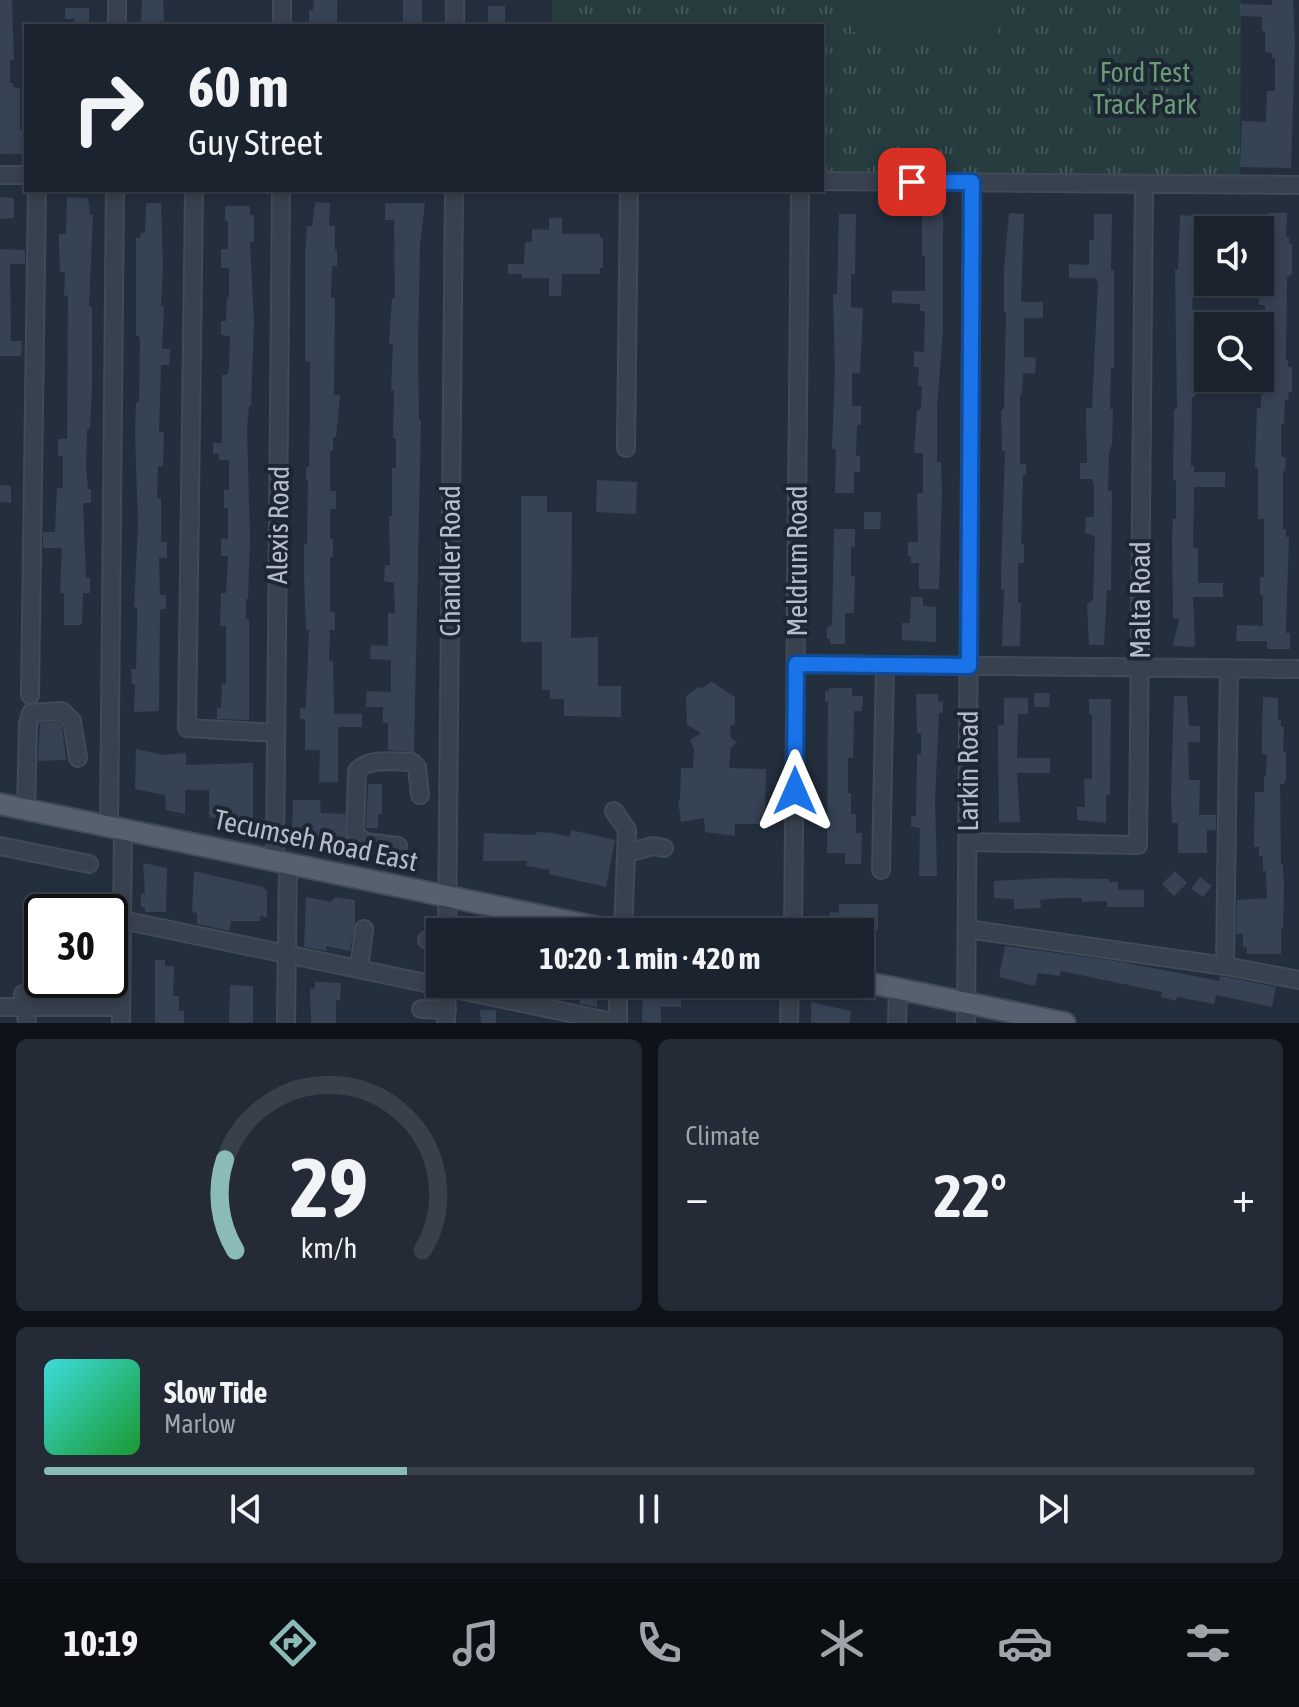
<!DOCTYPE html>
<html lang="en">
<head>
<meta charset="utf-8">
<style>
	:root { --surface:#1b232e; --page:#242b36; --text:#f1f3f6; --muted:#a0a4aa; --line:#39404a; --accent:#8bbbb9 }
	body { margin:0; font-family:"Asap Condensed",sans-serif; background:var(--page); color:var(--text); height:100vh; display:flex; flex-direction:column; font-size:30px; white-space:nowrap }
	* { box-sizing:border-box; margin:0 }
	p { font-size:26px; color:var(--muted) }
	.icon { flex:none; width:44px; height:44px; fill:none; stroke:currentColor; stroke-width:2; stroke-linecap:round; stroke-linejoin:round }
	.map { position:relative; height:1023px; overflow:hidden }
	.panel { display:flex; flex-direction:column; gap:16px; padding:16px; background:#0f1319; flex:1 }
	.panel>* { flex:none }
	.guide { position:absolute; left:24px; top:24px; width:800px; height:168px; border-radius:0px; box-shadow:0 4px 12px #0003,0 0 0 2px var(--line); background:#1b232e; color:var(--text); overflow:hidden }
	.fabs { position:absolute; left:1194px; top:216px; display:grid; gap:16px }
	.fabs a { display:grid; place-items:center; width:80px; height:80px; border-radius:0px; background:var(--surface); box-shadow:0 4px 12px #0003,0 0 0 2px var(--line); font-size:40px }
	.speed { position:absolute; left:24px; top:894px; display:flex; gap:16px; font-size:40px; font-weight:700; text-align:center }
	.speed>* { display:grid; place-content:center; width:104px; height:104px; border-radius:50%; background:var(--surface); box-shadow:0 4px 12px #0003,0 0 0 2px var(--line); line-height:1 }
	.speed .limit { border:4px solid #111; border-radius:12px; background:#fff; color:#111 }
	.pin { position:absolute; display:grid; place-items:center; width:68px; height:68px; color:#fff; margin:-34px; border-radius:16px; box-shadow:0 4px 12px #0006 }
	.me { position:absolute; width:88px; margin:-44px; rotate:0deg; stroke-linejoin:round; filter:drop-shadow(0 0 6px #0008) }
	.turn { display:flex; align-items:center; gap:28px; height:168px; padding:0 32px; font-size:36px }
	.turn .icon { width:104px; height:104px; stroke-width:2.5 }
	.turn b { display:block; font-size:56px; line-height:68px }
	.big { font-size:60px; font-weight:700; line-height:1.1 }
	.panel .card { flex:1; display:flex; flex-direction:column; justify-content:center; gap:12px; min-width:0; padding:0 28px; border-radius:12px; background:var(--page) }
	.panel .dial { align-items:center; gap:0 }
	.dial svg { height:208px; overflow:visible; fill:none; stroke:var(--line); stroke-width:7; stroke-linecap:round; text-anchor:middle }
	.dial text { fill:var(--text); stroke:none }
	.song { display:flex; align-items:center; gap:24px }
	.cover { width:96px; height:96px; border-radius:12px; background:linear-gradient(135deg,hsl(180 70% 55%),hsl(130 70% 35%)) }
	.played { height:8px; border-radius:4px; background:linear-gradient(90deg,var(--accent) 30%,var(--line) 30%) }
	.keys { display:flex; justify-content:space-around; direction:ltr }
	.heat { display:flex; justify-content:space-between; align-items:center; font-size:44px; direction:ltr }
	.panel .tiles { flex:1; display:grid; gap:16px; grid-template-columns:1fr 1fr }
	.card:last-child { grid-column:span 2 }
	.trip { position:absolute; left:426px; top:918px; width:448px; height:80px; border-radius:0px; background:var(--surface); box-shadow:0 4px 12px #0003,0 0 0 2px var(--line); font-weight:700; line-height:80px; text-align:center }
	.tabs { display:flex; height:128px; justify-content:space-around; align-items:center; background:#0b0e12; color:var(--muted) }
	.tabs .icon { width:56px; height:56px }
	.tabs .current { color:var(--accent) }
	.tabs b { font-size:36px; color:var(--text) }
	.map>svg:first-child { display:block }
</style>
</head>
<body>
<div class="map">
<svg width="1299" height="1023" viewBox="0 0 1299 1023">
	<defs>
		<pattern id="grass-tufts" width="24" height="20" patternUnits="userSpaceOnUse" patternTransform="scale(2)"><rect width="24" height="20" fill="#263c3f"/><path d="M3 7l-1-3M5 7V3M7 7l1-3M15 17l-1-3M17 17v-4M19 17l1-3" fill="none" stroke="#435659"/></pattern>
	</defs>
	<rect width="100%" height="100%" fill="#242f3e"/>
	<path fill="url(#grass-tufts)" d="M552,0H1241L1240,180L822,175V26H552Z"/>
	<path fill="#263c3f" d="M852,0H999L998,38L851,32Z"/>
	<path fill="#364354" d="M0,0H12L14,60H10V83H13V87L20,88V130H26V154H0Z
		M142,0H163L164,21H160V26H141Z
		M314,0H337V26H309V10H313Z
		M403,0H422V26H403Z
		M1272,0H1293L1295,43L1291,168L1240,167L1242,121L1266,122L1267,91H1275V58H1272V53L1265,52V31H1262V17L1240,16V4L1272,5Z
		M488,6H505V26H488Z
		M65,8H89V24H74V19H65Z
		M0,197L14,198V218L0,219Z
		M67,197L88,198L90,215H93L89,306H92V389L90,428L87,430L86,468L88,489H91V503H83L86,578H90V593H83L82,623L80,625H64V593H60L62,548H43V532H55L57,488H63V456H58V439H67L68,296H64L65,272H60L59,248V234H66Z
		M315,202L330,203L329,226H335V250H337V266H332L331,297L335,298L334,395H340L336,437H333V451H330V491H336V509H330V539H333V557H330V612H335V630H330L329,661H333L334,710V714H362V727H338V782H319L320,750H305V719H300V708L305,709L306,704L309,630H306L304,578V544H307V539L308,480H306V467H309L310,401V362L305,361V256L307,226H312Z
		M146,203H161L163,267L161,306H164L162,349H170L169,365H161L159,432H164L163,466H158L157,498H161V542H167V558H159L160,595H166V609H160L159,711L134,712L135,684H132L131,669H136L137,627V607H134L138,526L135,433L136,402H139V397L140,341L139,336H136V238H140L141,233H145Z
		M385,203H425L420,245L418,348L419,420H421L414,752L388,750V723H383V707H366L367,691L391,692V660L370,659L371,645L388,646V613H395L394,583L384,581L385,565H390L389,516H392V468H396V439L393,438L394,390H391L393,344H389L392,298H395L394,220H385Z
		M225,206H250V215H254V242H250L254,321L251,406H249L247,429L250,540L248,599H246V619H249V720L217,719V708H221L222,684H226V626H220L221,593H226L228,556H221V539H228V508H224V490H229V460H219V454H213V443H222V375H227L229,369L230,336L221,335V321H226L227,297H229V268H221V249H228V221H225Z
		M922,213H943V331L937,407V462H941L942,491L939,589H919V563H911V556H908V542H918L917,493H923V453H914L917,410H920L921,407L922,386H918L919,367H914V351L924,352L925,311H920V304L892,303V291H925V256H922Z
		M1009,213L1024,214L1021,302H1043V318H1024V357L1036,358L1035,374L1023,373L1022,395H1020V464H1026V475H1023L1021,544H1024V563H1018V603H1021L1020,646H1002L1004,590H1001V575L1005,451H1002L1001,411L1004,408L1006,312H1004V270Z
		M1268,213H1287L1286,237H1289V244H1292V274L1287,277L1286,360H1288V367H1292V392H1289L1288,400H1285L1284,424H1281V456L1286,458L1285,471H1283V529H1286V537H1289L1286,626V633H1290V649H1267V641H1236L1237,625L1263,626V595H1260V577H1264V519H1258V468H1255L1257,408H1261V395H1263L1265,384L1266,355H1260V335H1264L1265,305H1259V287H1268L1266,237Z
		M839,214H856L855,274H851V307L863,308L860,373H852V406H861V425H857L856,456H860V472H854V493H835L836,450L832,448L835,369L833,294H837Z
		M1094,214H1112L1111,270H1114V368H1111L1110,409H1113L1112,444L1109,452L1108,491H1112L1111,590H1107L1104,645H1089L1087,604L1093,600L1095,536L1085,533L1086,517H1094V485L1092,479H1080V463H1087L1086,408H1092L1098,284L1096,278H1069V264L1089,265V240H1094Z
		M1180,215L1196,216L1195,243H1204L1205,287H1193L1192,327H1197V355H1204V373H1195V397H1192L1191,466H1194V472H1225V487H1194L1193,548H1198V583H1223V597H1193L1195,644L1193,647L1173,646L1179,619L1173,618L1172,540L1173,519H1176V481L1173,480L1174,409H1177L1175,270H1178Z
		M549,218H562V234H600V238H603V268H600V274H562L561,296H549V278H522V274H508V264H524L525,242H532V229L549,230Z
		M0,249L25,250V264H10L11,341H22L21,356H0Z
		M597,480L637,482L636,514L596,512Z
		M0,485L11,486V503L0,502Z
		M521,496H547V512H572L571,638L598,637V686H621V717L564,716V699H550V690H542V642H521Z
		M864,512H881L880,529H864Z
		M834,529H855V547H851V576H855L854,613H845V644H830V639H827V627L832,625Z
		M911,597H923V606L936,607V642L902,640V623H910Z
		M712,682L735,697V724L730,726L731,738L737,742L731,748L729,768L766,769L765,824H735V836L705,832L704,818L681,822L678,800H680L681,768H693L694,749L690,740L701,733L687,725L686,696L698,687L702,688Z
		M829,688H852V696H863L862,711H854L853,758H848V793H851V814H856V833H862L861,864H845V853H827L828,702H825V691H829Z
		M1034,693H1050L1049,707H1034Z
		M916,694H938V702L943,701V713H939L935,799L937,876H919L920,828L911,826V817L916,816L917,754H921V733H917Z
		M1174,696H1187L1189,726H1200V742H1188L1189,780H1200L1199,815H1216V830H1207V853H1178V823H1172L1171,796Z
		M1263,697L1278,698V720H1281V726L1284,727L1283,752H1286V779L1284,784H1280L1281,864H1283L1284,888L1283,929H1281V954H1247V947H1243V934H1236L1237,900L1267,898L1266,871H1263V856H1259V847H1254L1255,792H1264V776H1266L1267,754H1262V735Z
		M1004,698H1028V714H1018L1017,758H1050V773H1017L1020,822H999L998,725H1004Z
		M1089,699H1111L1110,795H1106V823L1077,820V807H1085L1084,779H1092V714H1089Z
		M58,722L62,726L66,760L38,761L40,723Z
		M136,749L164,755L186,753V765L253,763V820L247,824L209,817V790H185V814L166,810L165,795L135,789Z
		M368,784H382V814H378V828H366Z
		M293,800H320L321,813L345,814L346,847L292,836Z
		M571,830L615,840L606,887L549,874L550,870L526,866L527,861H483L484,833L537,835L536,832L553,833L570,837Z
		M143,863L167,868L166,912H145V907H141V894H145Z
		M194,871L263,887L267,891V917L259,916L261,921H231L230,931L197,924V913L192,912Z
		M1175,871L1187,883L1174,896L1162,884Z
		M1200,877L1212,886L1203,897L1191,889Z
		M1052,878L1109,879V882H1118V890H1144V907H1107V901L1082,902V898H1060L1040,900L1041,908L1014,909V899L994,898V881Z
		M306,897L331,902L335,897L355,900V923L350,951L326,946L327,951L304,947Z
		M839,904H878V930L837,929V922H830V912L839,913Z
		M1005,946L1122,962L1219,981L1220,976L1276,987L1272,1007L1216,995L1214,1004L1177,997L1176,1001L1161,997L1162,992L1061,971L1059,976L1038,973L1035,986L999,977Z
		M155,960H165V966H174L173,996H179V1011H184V1023H155Z
		M315,982L341,983L340,1001L336,1000V1023H311L310,988L315,989Z
		M502,984H553L552,996L502,988Z
		M580,984H597V1007L580,1004Z
		M643,984H681V1007H661V1023L642,1022Z
		M230,985L253,986V1023H229Z
		M811,1002L851,1011L850,1023H811Z
		M480,1010H496V1023H481Z"/>
	<g fill="none" stroke-linecap="round" stroke-linejoin="round">
		<defs>
			<path id="minor" d="M117,26V0
				M282,26V0
				M455,26V0
				M0,175H26
				M822,181L1299,185
				M194,190L187,728L276,733
				M626,448L629,190
				M796,664L1299,669
				M30,695L37,190
				M26,809L28,724L31,713L62,711L72,721L78,758
				M614,811L627,830L623,932
				M109,826L115,190
				M967,842L1138,845L1144,185
				M0,846L89,864
				M398,846L365,842L355,834L357,771C369,757 394,762 412,762L417,767L420,795
				M627,853L653,846L664,848
				M275,859L281,190
				M881,870L885,665
				M122,920L618,1023
				M967,929L1225,966L1299,980
				M447,932L454,190
				M793,932L800,190
				M427,940H440
				M1225,966L1229,668
				M359,969L364,929
				M729,988V984
				M23,994L27,1023
				M0,1007H121
				M421,1009L447,1010
				M121,1023L123,829
				M286,1023L288,862
				M446,1023L447,984
				M618,1023V984
				M789,1023L790,984
				M897,1023L898,989
				M966,1023L972,182"/>
			<path id="major" d="M0,804L620,932
				M860,981L1065,1023"/>
		</defs>
		<use href="#minor" stroke="#414a57" stroke-width="20"/>
		<use href="#major" stroke="#414a57" stroke-width="24"/>
		<use href="#minor" stroke="#38414e" stroke-width="16"/>
		<use href="#major" stroke="#56606e" stroke-width="20"/>
	</g>
	<g fill="none" stroke-linecap="round" stroke-linejoin="round">
		<defs>
			<path id="route" d="M795,791L796,664L969,666L972,182H912"/>
		</defs>
		<use href="#route" stroke="#114b97" stroke-width="20"/>
		<use href="#route" stroke="#1a73e8" stroke-width="14"/>
	</g>
	<g text-anchor="middle" stroke-width="8" stroke-linejoin="round" paint-order="stroke">
		<g font-size="28" fill="#6b9a76" stroke="#1d2633">
			<text x="1145" y="82">Ford Test<tspan x="1145" dy="32">Track Park</tspan></text>
		</g>
		<g font-size="28" fill="#b4bcc9" stroke="#1d2633">
			<text transform="translate(278 525) rotate(-89)" y="10">Alexis Road</text>
			<text transform="translate(450 561) rotate(-90)" y="10">Chandler Road</text>
			<text transform="translate(797 561) rotate(-90)" y="10">Meldrum Road</text>
			<text transform="translate(1140 600) rotate(-90)" y="10">Malta Road</text>
			<text transform="translate(968 771) rotate(-90)" y="10">Larkin Road</text>
			<text transform="translate(316 840) rotate(12)" y="10">Tecumseh Road East</text>
		</g>
	</g>
</svg>
<div class="fabs">
<a><svg class="icon" aria-label="sound" viewBox="0 0 24 24"><path d="M4 9h4l5-4v14l-5-4H4zM17 9q2 3 0 6"/></svg></a>
<a><svg class="icon" aria-label="search" viewBox="0 0 24 24"><circle cx="10" cy="10" r="6"/><path d="M15 15l6 6"/></svg></a>
</div>
<div class="speed"><div class="limit">30</div></div>
<div class="pin" style="left:912px;top:182px;background:#d93025"><svg class="icon" aria-label="arrive" viewBox="0 0 24 24"><path d="M6 21V4h12l-3 4 3 4H6"/></svg></div>
<svg class="me" style="left:795px;top:791px" viewBox="-20 -20 40 40"><path d="M0-17L14 15 0 8-14 15z" fill="#1a73e8" stroke="#fff" stroke-width="4"/></svg>
<div class="trip">10:20 · 1 min · 420 m</div>
<div class="guide">
<div class="turn"><svg class="icon" aria-label="right" viewBox="0 0 24 24"><path d="M7 20v-9h11M14 6l5 5-5 5"/></svg><div><b>60 m</b>Guy Street</div></div>
</div>
</div>
<section class="panel">
<div class="tiles">
<div class="card dial"><svg viewBox="0 0 100 80">
<path d="M14 69A42 42 0 1 1 86 69"/>
<path d="M14 69A42 42 0 0 1 10 34" stroke="#8bbbb9"/>
<text x="50" y="56" font-size="32" font-weight="700">29</text>
<text x="50" y="72" font-size="11">km/h</text>
</svg></div>
<div class="card"><p>Climate</p>
<div class="heat"><a>−</a><b class="big">22°</b><a>+</a></div>
</div>
<div class="card">
<div class="song"><i class="cover"></i><div><b>Slow Tide</b><p>Marlow</p></div></div>
<div class="played"></div>
<div class="keys"><svg class="icon" aria-label="previous" viewBox="0 0 24 24"><path d="M18 5L8 12l10 7zM5 5v14"/></svg><svg class="icon" aria-label="pause" viewBox="0 0 24 24"><path d="M8 5v14M16 5v14"/></svg><svg class="icon" aria-label="next" viewBox="0 0 24 24"><path d="M6 5l10 7-10 7zM19 5v14"/></svg></div>
</div>
</div>
</section>
<nav class="tabs">
<b>10:19</b>
<svg class="icon current" aria-label="directions" viewBox="0 0 24 24"><path d="M12 3l9 9-9 9-9-9zM9 14v-3h6M13 9l2 2-2 2"/></svg>
<svg class="icon" aria-label="music" viewBox="0 0 24 24"><path d="M9 18V5l10-2v13"/><circle cx="6" cy="18" r="3"/><circle cx="16" cy="16" r="3"/></svg>
<svg class="icon" aria-label="phone" viewBox="0 0 24 24"><path d="M5 4h4l2 5-3 2q2 4 5 5l2-3 5 2v4C11 20 4 13 5 4z"/></svg>
<svg class="icon" aria-label="climate" viewBox="0 0 24 24"><path d="M12 3v18M4 7l16 10M4 17L20 7"/></svg>
<svg class="icon" aria-label="car" viewBox="0 0 24 24"><path d="M5 17H2v-5l4-1 3-4h7l3 4 3 1v5h-3M9 17h6M6 11h13"/><circle cx="7" cy="17" r="2"/><circle cx="17" cy="17" r="2"/></svg>
<svg class="icon" aria-label="filters" viewBox="0 0 24 24"><path d="M4 7h16M4 17h16"/><circle cx="9" cy="7" r="2"/><circle cx="15" cy="17" r="2"/></svg>
</nav>
</body>
</html>
